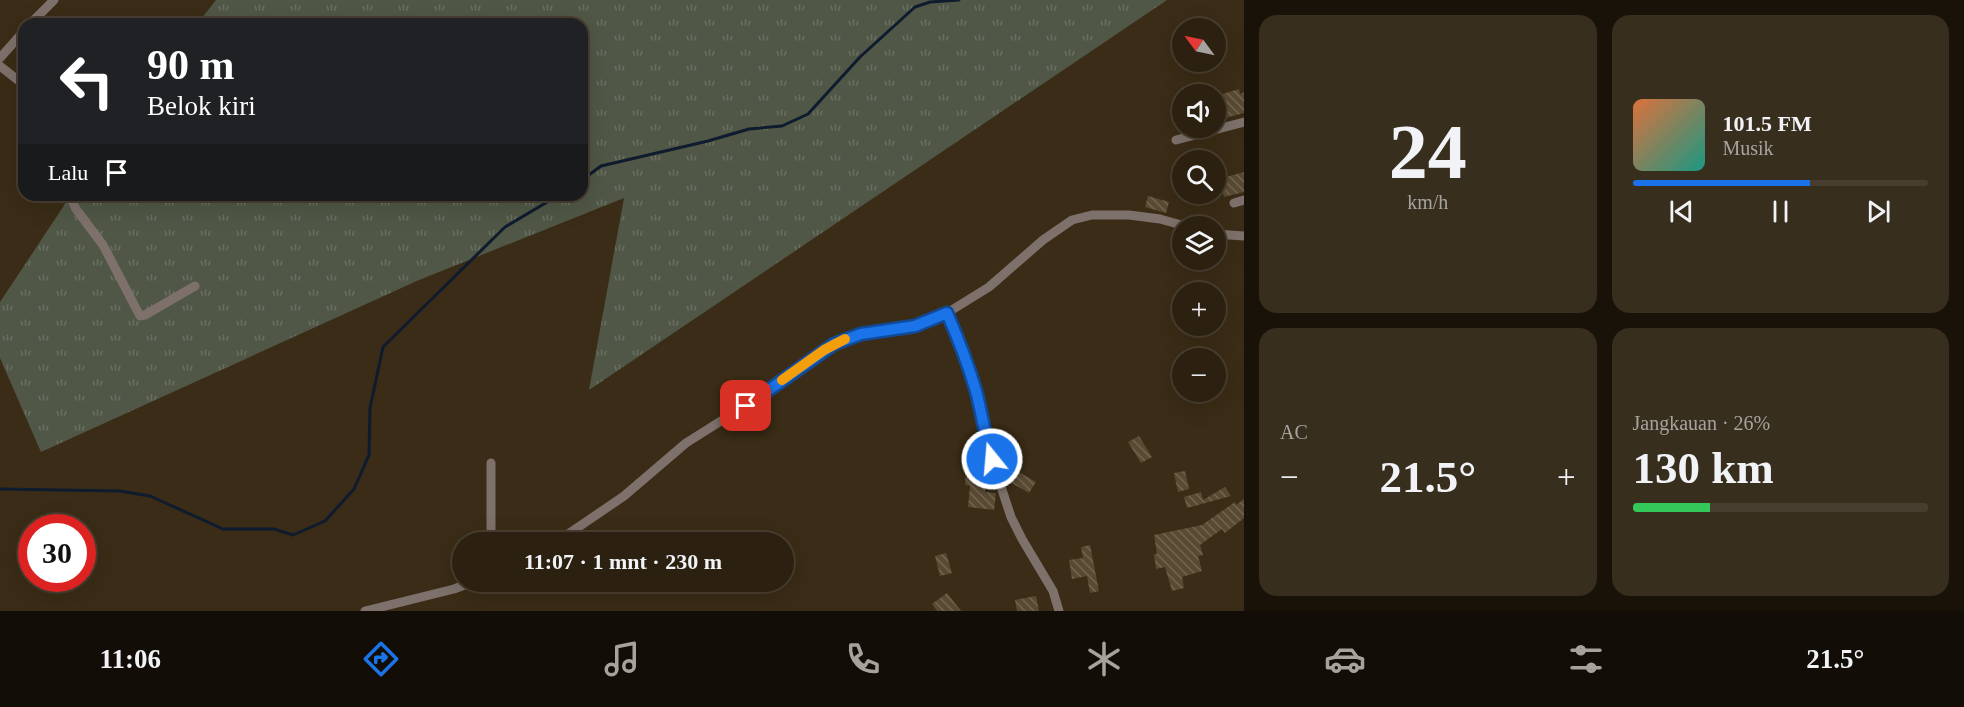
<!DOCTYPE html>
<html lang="id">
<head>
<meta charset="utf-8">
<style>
	:root { --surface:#2c2110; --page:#382e1e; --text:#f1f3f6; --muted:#a6a39f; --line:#483e30; --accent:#1a73e8 }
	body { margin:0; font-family:"Times New Roman",serif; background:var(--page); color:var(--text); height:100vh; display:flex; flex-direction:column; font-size:22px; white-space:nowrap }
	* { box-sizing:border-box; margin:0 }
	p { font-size:20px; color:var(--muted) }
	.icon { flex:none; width:33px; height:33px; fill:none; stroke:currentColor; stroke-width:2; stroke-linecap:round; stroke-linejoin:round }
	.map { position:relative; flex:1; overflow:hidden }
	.panel { display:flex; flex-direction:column; gap:15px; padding:15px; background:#181209; width:720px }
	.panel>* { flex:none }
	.hud { position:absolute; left:18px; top:18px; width:570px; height:183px; border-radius:18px; box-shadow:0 6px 24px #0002,0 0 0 2px var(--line); background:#202124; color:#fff; overflow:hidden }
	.needle { width:39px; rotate:303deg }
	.tools { position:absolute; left:1172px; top:18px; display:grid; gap:12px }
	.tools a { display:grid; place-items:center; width:54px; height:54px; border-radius:50%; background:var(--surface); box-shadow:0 6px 24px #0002,0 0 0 2px var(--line); font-size:30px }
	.speed { position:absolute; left:18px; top:514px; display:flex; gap:12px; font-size:30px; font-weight:700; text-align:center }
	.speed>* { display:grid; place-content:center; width:78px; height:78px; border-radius:50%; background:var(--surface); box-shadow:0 6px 24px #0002,0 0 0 2px var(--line); line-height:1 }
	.speed .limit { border:9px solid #d22; background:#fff; color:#111 }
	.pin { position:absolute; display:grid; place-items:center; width:51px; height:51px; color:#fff; margin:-26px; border-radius:12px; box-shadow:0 3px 9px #0006 }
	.me { position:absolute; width:66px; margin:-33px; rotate:343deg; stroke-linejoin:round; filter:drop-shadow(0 0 4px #0008) }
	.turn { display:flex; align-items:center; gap:21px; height:126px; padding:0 30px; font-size:27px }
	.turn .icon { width:78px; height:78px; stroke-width:2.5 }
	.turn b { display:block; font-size:42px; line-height:51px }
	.then { display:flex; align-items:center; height:57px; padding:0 30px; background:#0003; gap:12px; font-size:22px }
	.big { font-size:45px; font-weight:700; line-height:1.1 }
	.panel .tile { flex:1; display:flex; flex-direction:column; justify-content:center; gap:9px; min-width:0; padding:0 21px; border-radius:18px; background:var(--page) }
	.panel .dial { align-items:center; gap:0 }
	.dial b { font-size:78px; line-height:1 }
	.song { display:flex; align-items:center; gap:18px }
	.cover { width:72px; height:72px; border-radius:9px; background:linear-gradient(135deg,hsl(20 70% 55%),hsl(170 70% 35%)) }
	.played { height:6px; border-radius:3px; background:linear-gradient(90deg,var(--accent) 60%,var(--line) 60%) }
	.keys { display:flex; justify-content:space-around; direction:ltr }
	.heat { display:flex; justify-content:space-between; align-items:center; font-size:33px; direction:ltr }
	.charge { height:9px; border-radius:4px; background:linear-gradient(90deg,#34c759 26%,var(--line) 0) }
	.panel .tiles { flex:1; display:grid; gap:15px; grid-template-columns:repeat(2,1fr) }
	.trip { position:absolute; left:452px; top:532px; width:342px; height:60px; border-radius:30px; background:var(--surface); box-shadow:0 6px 24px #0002,0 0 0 2px var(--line); font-weight:700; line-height:60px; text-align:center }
	.tab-bar { display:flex; height:96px; justify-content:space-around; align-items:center; background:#120d06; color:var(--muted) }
	.tab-bar .icon { width:42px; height:42px }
	.tab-bar .active { color:var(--accent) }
	.tab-bar b { font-size:27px; color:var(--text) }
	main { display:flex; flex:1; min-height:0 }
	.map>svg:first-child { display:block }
</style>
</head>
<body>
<main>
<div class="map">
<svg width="1244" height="611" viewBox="0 0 1244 611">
	<defs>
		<pattern id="grass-tufts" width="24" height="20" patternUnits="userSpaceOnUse" patternTransform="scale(1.5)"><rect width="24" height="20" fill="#505746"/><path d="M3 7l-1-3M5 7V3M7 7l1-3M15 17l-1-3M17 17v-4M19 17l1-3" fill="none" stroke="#6a7061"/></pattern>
		<pattern id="building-back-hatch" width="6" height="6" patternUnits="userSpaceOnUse" patternTransform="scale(1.5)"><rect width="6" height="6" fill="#594a33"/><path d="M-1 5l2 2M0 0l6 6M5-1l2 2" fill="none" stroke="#726550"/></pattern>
	</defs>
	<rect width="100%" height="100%" fill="#3a2c16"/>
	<path fill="url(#grass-tufts)" d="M216,0H1167L589,390L624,198L419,280L41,452L0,358V302L71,195H582V24H197Z"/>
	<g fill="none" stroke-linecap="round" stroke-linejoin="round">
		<path stroke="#0f1b2e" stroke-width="3" d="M582,180L601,166L708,141L749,129L782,126L808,114L860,57L915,7L930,2L959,0
			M0,489L120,491L150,496L223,529H274L293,535L325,521L354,489L369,455L370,408L383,347L505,227L559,195"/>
	</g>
	<path fill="url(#building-back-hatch)" d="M1239,89L1240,94L1244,92V113L1225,118L1219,95Z
		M1244,172V192L1224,197L1219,179Z
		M1148,196L1169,202L1166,213L1145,207Z
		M1139,436L1152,457L1141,463L1128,442Z
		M966,469L987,470L985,492L996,493L994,510L968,507L970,486L965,485Z
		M1015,470L1036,482L1029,493L1008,481Z
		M1185,471L1189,489L1178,492L1174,473Z
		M1225,487L1231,496L1187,508L1184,497L1201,492L1203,500Z
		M1244,499V518L1225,533L1222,529L1200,545L1203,555L1198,556L1202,571L1182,577L1184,588L1172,591L1165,567L1156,569L1154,554H1157L1154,535L1202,525L1235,502L1236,505Z
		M1090,545L1099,591L1090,593L1087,576L1072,579L1069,560L1083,558L1081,547Z
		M946,553L952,573L940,576L935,556Z
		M947,593L961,611H937L932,604Z
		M1036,596L1039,611H1017L1015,600Z"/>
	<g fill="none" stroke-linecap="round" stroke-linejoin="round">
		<path stroke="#7e716b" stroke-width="9" d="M30,24L54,0
			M0,58L24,31
			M0,66L24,85
			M1176,140L1244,122
			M69,195L76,209L103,245L140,316L145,315L195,286
			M1234,203L1244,200
			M1215,234L1244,236
			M947,313L969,367L977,395L984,435L1011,517L1022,539L1053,591L1059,611
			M491,463V543
			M555,543L624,496L686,443L759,397L823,349L847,338L915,326L947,313L989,287L1043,240L1072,220L1092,215H1129L1160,219L1185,226
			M365,611L454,589L473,582"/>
	</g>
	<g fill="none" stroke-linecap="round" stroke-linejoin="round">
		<defs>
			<path id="route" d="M746,406L834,344L861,334L915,326L947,313C958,338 968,364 976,391C982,414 985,436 992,459"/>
		</defs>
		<use href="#route" stroke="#114b97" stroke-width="15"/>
		<use href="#route" stroke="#1a73e8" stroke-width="10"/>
		<path stroke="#f59e0b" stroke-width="10" d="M782,380L824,350L845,339"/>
	</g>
</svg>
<div class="tools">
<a><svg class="needle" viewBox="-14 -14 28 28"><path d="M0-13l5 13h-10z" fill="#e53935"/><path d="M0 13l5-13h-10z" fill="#a6a39f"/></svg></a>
<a><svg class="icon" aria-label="sound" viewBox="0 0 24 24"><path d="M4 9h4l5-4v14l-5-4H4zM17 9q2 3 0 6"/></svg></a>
<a><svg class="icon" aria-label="search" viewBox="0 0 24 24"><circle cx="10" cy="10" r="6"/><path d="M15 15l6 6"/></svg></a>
<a><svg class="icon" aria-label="layers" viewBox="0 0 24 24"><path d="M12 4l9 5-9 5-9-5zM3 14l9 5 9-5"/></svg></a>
<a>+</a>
<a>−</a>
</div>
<div class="speed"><div class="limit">30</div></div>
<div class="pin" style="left:746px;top:406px;background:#d93025"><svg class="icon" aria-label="arrive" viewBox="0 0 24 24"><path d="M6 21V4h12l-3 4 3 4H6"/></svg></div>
<svg class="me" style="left:992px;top:459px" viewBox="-20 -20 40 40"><circle r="17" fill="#1a73e8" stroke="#fff" stroke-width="3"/><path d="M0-11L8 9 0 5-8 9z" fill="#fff"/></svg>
<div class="trip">11:07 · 1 mnt · 230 m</div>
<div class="hud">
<div class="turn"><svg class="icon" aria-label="left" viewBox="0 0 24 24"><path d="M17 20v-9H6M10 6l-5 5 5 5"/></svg><div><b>90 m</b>Belok kiri</div></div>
<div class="then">Lalu<svg class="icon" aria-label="arrive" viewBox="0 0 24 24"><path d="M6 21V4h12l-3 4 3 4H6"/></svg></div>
</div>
</div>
<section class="panel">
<div class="tiles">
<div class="tile dial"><b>24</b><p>km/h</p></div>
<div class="tile">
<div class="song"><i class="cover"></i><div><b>101.5 FM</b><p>Musik</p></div></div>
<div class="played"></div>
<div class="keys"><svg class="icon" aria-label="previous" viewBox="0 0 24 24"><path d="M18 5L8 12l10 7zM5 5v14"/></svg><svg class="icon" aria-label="pause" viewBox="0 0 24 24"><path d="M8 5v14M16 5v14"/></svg><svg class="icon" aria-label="next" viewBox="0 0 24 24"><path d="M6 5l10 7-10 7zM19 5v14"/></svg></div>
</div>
<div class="tile"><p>AC</p>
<div class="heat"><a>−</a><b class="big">21.5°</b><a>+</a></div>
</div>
<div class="tile"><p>Jangkauan · 26%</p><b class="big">130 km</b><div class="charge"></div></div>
</div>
</section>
</main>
<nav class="tab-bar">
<b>11:06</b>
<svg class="icon active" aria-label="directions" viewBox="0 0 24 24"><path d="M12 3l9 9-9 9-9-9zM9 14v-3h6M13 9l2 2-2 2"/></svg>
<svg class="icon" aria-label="music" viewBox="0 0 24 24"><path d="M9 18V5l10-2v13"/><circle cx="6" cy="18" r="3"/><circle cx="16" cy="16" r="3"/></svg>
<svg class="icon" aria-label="phone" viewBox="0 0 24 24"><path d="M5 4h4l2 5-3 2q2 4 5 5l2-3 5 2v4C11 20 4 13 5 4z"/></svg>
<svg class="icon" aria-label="climate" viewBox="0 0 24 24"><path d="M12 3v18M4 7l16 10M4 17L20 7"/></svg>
<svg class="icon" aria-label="car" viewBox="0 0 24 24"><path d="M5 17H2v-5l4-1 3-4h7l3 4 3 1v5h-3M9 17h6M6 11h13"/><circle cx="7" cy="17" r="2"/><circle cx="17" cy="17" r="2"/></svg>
<svg class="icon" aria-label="filters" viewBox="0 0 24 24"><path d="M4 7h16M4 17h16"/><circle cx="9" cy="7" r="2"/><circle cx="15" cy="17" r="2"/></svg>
<b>21.5°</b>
</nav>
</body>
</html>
